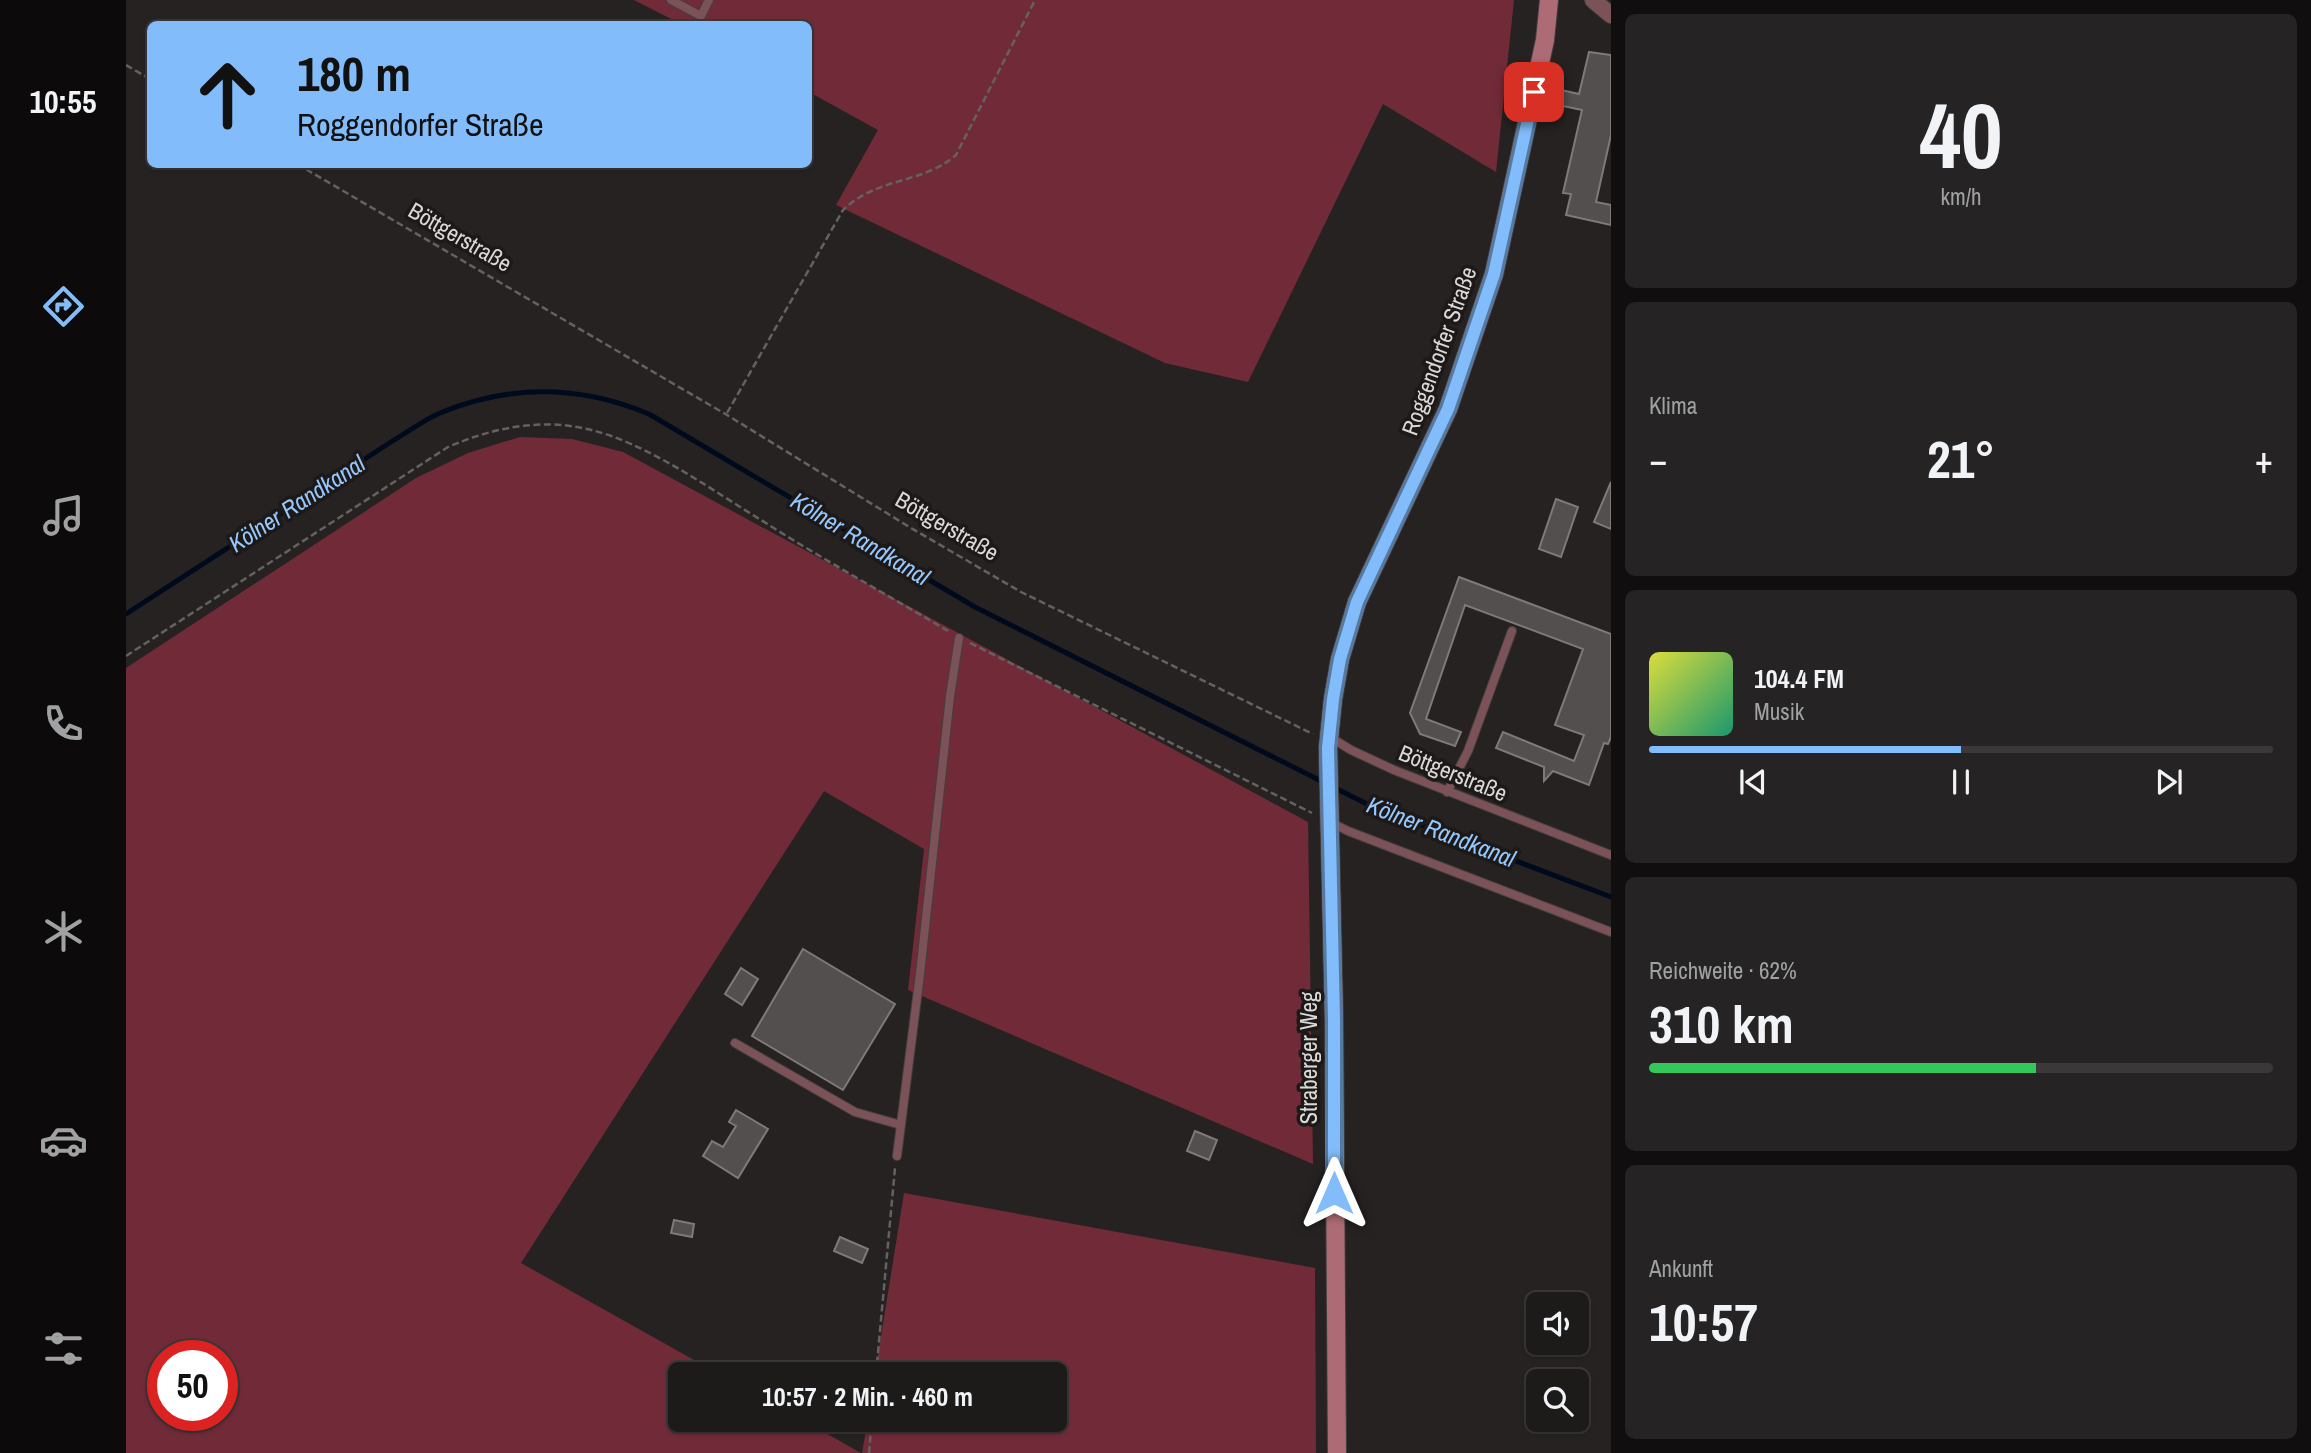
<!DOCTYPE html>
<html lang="de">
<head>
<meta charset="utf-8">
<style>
	:root { --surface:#1d1a1a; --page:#252323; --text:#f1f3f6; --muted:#a0a1a2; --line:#3b3839; --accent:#82bcfa }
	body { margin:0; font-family:"Archivo Narrow",sans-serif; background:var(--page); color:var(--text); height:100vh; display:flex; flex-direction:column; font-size:26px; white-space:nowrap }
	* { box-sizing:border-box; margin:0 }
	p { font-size:23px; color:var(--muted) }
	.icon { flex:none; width:38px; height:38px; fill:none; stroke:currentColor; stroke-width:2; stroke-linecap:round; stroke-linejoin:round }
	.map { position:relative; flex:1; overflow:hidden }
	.drawer { display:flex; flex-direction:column; gap:14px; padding:14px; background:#100e0e; width:700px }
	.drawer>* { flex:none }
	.hud { position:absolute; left:21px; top:21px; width:665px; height:147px; border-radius:10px; box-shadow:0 2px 5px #0004,0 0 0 2px var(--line); background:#82bcfa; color:#111; overflow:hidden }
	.tools { position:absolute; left:1400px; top:1292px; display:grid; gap:14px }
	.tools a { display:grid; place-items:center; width:63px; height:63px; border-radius:10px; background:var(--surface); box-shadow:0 2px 5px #0004,0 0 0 2px var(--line); font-size:35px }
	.speed { position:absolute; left:21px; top:1340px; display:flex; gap:14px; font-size:35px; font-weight:700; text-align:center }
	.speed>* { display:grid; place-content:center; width:91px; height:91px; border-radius:50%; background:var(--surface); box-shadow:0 2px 5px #0004,0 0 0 2px var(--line); line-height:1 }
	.speed .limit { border:10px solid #d22; background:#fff; color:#111 }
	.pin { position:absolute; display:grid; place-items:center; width:60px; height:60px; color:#fff; margin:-30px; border-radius:14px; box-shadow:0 4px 10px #0006 }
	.me { position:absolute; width:77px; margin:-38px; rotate:0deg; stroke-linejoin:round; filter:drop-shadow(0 0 5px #0008) }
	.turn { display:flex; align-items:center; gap:24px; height:147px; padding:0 35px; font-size:32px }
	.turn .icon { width:91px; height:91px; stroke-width:2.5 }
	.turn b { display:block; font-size:49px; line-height:60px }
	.big { font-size:52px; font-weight:700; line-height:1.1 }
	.drawer .tile { flex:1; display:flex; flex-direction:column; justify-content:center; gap:10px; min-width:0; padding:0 24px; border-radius:10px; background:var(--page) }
	.drawer .dial { align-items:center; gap:0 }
	.dial b { font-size:91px; line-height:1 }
	.song { display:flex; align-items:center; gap:21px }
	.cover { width:84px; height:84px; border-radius:10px; background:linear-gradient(135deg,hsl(60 70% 55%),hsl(160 70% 35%)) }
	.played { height:7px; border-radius:4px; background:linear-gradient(90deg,var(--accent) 50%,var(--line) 50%) }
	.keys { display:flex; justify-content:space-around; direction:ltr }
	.heat { display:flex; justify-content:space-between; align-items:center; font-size:38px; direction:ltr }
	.charge { height:10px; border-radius:5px; background:linear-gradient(90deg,#34c759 62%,var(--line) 0) }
	.trip { position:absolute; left:542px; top:1362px; width:399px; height:70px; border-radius:10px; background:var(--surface); box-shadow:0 2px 5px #0004,0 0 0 2px var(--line); font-weight:700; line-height:70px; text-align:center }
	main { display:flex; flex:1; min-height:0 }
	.tabs { display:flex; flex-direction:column; width:126px; justify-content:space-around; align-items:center; background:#0c0a0a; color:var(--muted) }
	.tabs .icon { width:49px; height:49px }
	.tabs .on { color:var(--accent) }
	.tabs b { font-size:32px; color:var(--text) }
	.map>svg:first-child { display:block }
</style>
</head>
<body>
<main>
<nav class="tabs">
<b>10:55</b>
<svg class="icon on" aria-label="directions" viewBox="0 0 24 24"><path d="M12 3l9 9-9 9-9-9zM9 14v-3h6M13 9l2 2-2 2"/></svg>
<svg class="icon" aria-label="music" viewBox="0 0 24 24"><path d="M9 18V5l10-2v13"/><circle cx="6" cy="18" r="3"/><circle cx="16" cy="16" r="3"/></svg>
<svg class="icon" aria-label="phone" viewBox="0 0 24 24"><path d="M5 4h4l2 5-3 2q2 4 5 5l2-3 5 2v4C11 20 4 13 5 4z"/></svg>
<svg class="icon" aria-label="climate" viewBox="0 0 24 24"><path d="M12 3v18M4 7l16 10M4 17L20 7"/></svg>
<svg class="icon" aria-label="car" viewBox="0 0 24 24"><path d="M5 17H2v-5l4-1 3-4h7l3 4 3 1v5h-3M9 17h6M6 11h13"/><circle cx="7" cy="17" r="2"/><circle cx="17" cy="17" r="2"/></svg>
<svg class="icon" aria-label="filters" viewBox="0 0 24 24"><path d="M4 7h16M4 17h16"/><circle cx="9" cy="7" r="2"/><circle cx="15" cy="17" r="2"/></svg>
</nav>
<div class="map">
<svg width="1485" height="1453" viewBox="0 0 1485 1453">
	<rect width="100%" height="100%" fill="#272222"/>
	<path fill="#712b38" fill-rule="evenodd" d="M508,0H1388L1370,172L1257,104L1122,382L1039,363L710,205L752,130L683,92L682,24H555Z
		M394,437L446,439L497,452L1182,822L1187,1164L782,990L798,849L698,791L395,1263L593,1374H555V1419H675L735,1453H0V668L290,478L342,453ZM37,1356H96V1416H37Z
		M778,1193L1189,1268L1190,1453H736L742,1419H929V1374H749Z"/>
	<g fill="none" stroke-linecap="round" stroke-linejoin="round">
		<path stroke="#000a1d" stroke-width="5" d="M0,614L268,440C283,431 298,420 314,413C384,384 454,385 523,414L849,607L1199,783
			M1207,787L1245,806L1485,897"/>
	</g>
	<path fill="#544f4f" stroke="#7f7979" stroke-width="2" d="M1463,52L1485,55V135L1470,202L1485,205V225L1440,215L1445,194L1437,193L1456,110L1423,103L1426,88L1453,94Z
		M1485,482V529L1468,522Z
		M1430,499L1452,507L1435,557L1413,549Z
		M1333,577L1485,634V737L1482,744L1478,743L1463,785L1427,771L1418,781V767L1370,748L1377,732L1448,761L1458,735L1429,725L1457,649L1339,605L1300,719L1335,732L1329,746L1294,734L1284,713Z
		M677,949L769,1004L717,1090L626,1036Z
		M615,968L632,979L616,1005L599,994Z
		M610,1110L642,1129L612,1178L577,1156L586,1141L597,1147L610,1126L603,1122Z
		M1069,1131L1091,1140L1083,1160L1061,1151Z
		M548,1220L568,1224L566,1237L545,1233Z
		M714,1237L742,1249L736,1263L708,1251Z"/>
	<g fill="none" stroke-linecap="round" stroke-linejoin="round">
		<defs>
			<path id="service" d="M545,0L575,16L583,0
				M1204,737L1225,750L1268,770L1485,855
				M1321,792L1342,751L1386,631
				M1204,822L1222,831L1485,932
				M609,1043L729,1112L775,1125
				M771,1156L794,974L824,696L833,638"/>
			<path id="minor" d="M1467,0L1485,15"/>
			<path id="secondary" d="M1211,1453L1208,1020L1202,748L1207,699L1214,659L1231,602L1322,409L1368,274L1419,40L1423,0"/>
		</defs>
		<use href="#service" stroke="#443f3f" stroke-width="10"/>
		<use href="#minor" stroke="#443f3f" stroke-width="18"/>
		<use href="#secondary" stroke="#443f3f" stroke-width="20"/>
		<path stroke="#666161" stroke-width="2.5" stroke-dasharray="7 3.5" stroke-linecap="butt" d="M0,65L24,79
			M171,164L601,415L785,528L895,592L1187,734
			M601,413L717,210C751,177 797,184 830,155L909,0
			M844,643L1186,813
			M0,656L322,447C366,428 414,418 461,429C520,442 584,489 635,520C696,559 760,594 822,631
			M750,1374L769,1168
			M743,1453L746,1419"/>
		<use href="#service" stroke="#7b5257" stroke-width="8"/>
		<use href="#minor" stroke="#7b5257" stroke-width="16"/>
		<use href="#secondary" stroke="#ad6c75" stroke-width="18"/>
	</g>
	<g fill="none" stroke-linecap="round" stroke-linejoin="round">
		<defs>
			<path id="route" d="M1208,1193V1020L1202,748L1207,699L1214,659L1231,602L1322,409L1368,274L1408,92"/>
		</defs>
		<use href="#route" stroke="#547aa2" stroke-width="18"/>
		<use href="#route" stroke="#82bcfa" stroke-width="12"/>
	</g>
	<g text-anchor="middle" stroke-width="7" stroke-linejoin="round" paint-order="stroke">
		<g font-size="23" fill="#dbd8d8" stroke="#1d1919">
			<text transform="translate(334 237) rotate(30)" y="8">Böttgerstraße</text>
			<text transform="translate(1313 351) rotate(-70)" y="8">Roggendorfer Straße</text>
			<text transform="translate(821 526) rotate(30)" y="8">Böttgerstraße</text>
			<text transform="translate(1327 773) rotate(22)" y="8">Böttgerstraße</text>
			<text transform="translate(1183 1058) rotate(-90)" y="8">Straberger Weg</text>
		</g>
		<g font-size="24" font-style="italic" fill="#96c8fe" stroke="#1d1919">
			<text transform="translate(171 504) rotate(-33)" y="8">Kölner Randkanal</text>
			<text transform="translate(734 539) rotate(31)" y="8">Kölner Randkanal</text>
			<text transform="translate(1315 832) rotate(21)" y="8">Kölner Randkanal</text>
		</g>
	</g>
</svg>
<div class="tools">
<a><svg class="icon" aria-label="sound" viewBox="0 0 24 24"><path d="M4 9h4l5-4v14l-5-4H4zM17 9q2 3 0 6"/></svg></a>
<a><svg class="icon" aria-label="search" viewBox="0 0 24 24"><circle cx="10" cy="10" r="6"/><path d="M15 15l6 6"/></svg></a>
</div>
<div class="speed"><div class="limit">50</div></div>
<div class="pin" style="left:1408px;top:92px;background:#d93025"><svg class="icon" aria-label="arrive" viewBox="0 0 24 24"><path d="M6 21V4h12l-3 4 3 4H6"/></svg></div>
<svg class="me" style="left:1208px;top:1193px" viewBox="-20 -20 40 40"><path d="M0-17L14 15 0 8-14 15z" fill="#82bcfa" stroke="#fff" stroke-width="4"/></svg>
<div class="trip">10:57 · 2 Min. · 460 m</div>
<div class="hud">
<div class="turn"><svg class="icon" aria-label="ahead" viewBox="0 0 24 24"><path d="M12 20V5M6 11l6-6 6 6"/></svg><div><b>180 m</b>Roggendorfer Straße</div></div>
</div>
</div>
<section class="drawer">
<div class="tile dial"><b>40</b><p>km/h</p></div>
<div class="tile"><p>Klima</p>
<div class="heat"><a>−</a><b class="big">21°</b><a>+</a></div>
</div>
<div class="tile">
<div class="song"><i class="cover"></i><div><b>104.4 FM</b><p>Musik</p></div></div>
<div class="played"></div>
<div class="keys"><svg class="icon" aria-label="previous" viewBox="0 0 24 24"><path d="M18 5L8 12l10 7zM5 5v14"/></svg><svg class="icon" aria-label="pause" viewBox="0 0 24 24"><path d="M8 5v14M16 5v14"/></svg><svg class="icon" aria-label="next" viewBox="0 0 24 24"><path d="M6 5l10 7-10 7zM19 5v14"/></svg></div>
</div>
<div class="tile"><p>Reichweite · 62%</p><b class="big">310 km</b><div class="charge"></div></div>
<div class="tile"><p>Ankunft</p><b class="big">10:57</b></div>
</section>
</main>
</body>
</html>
